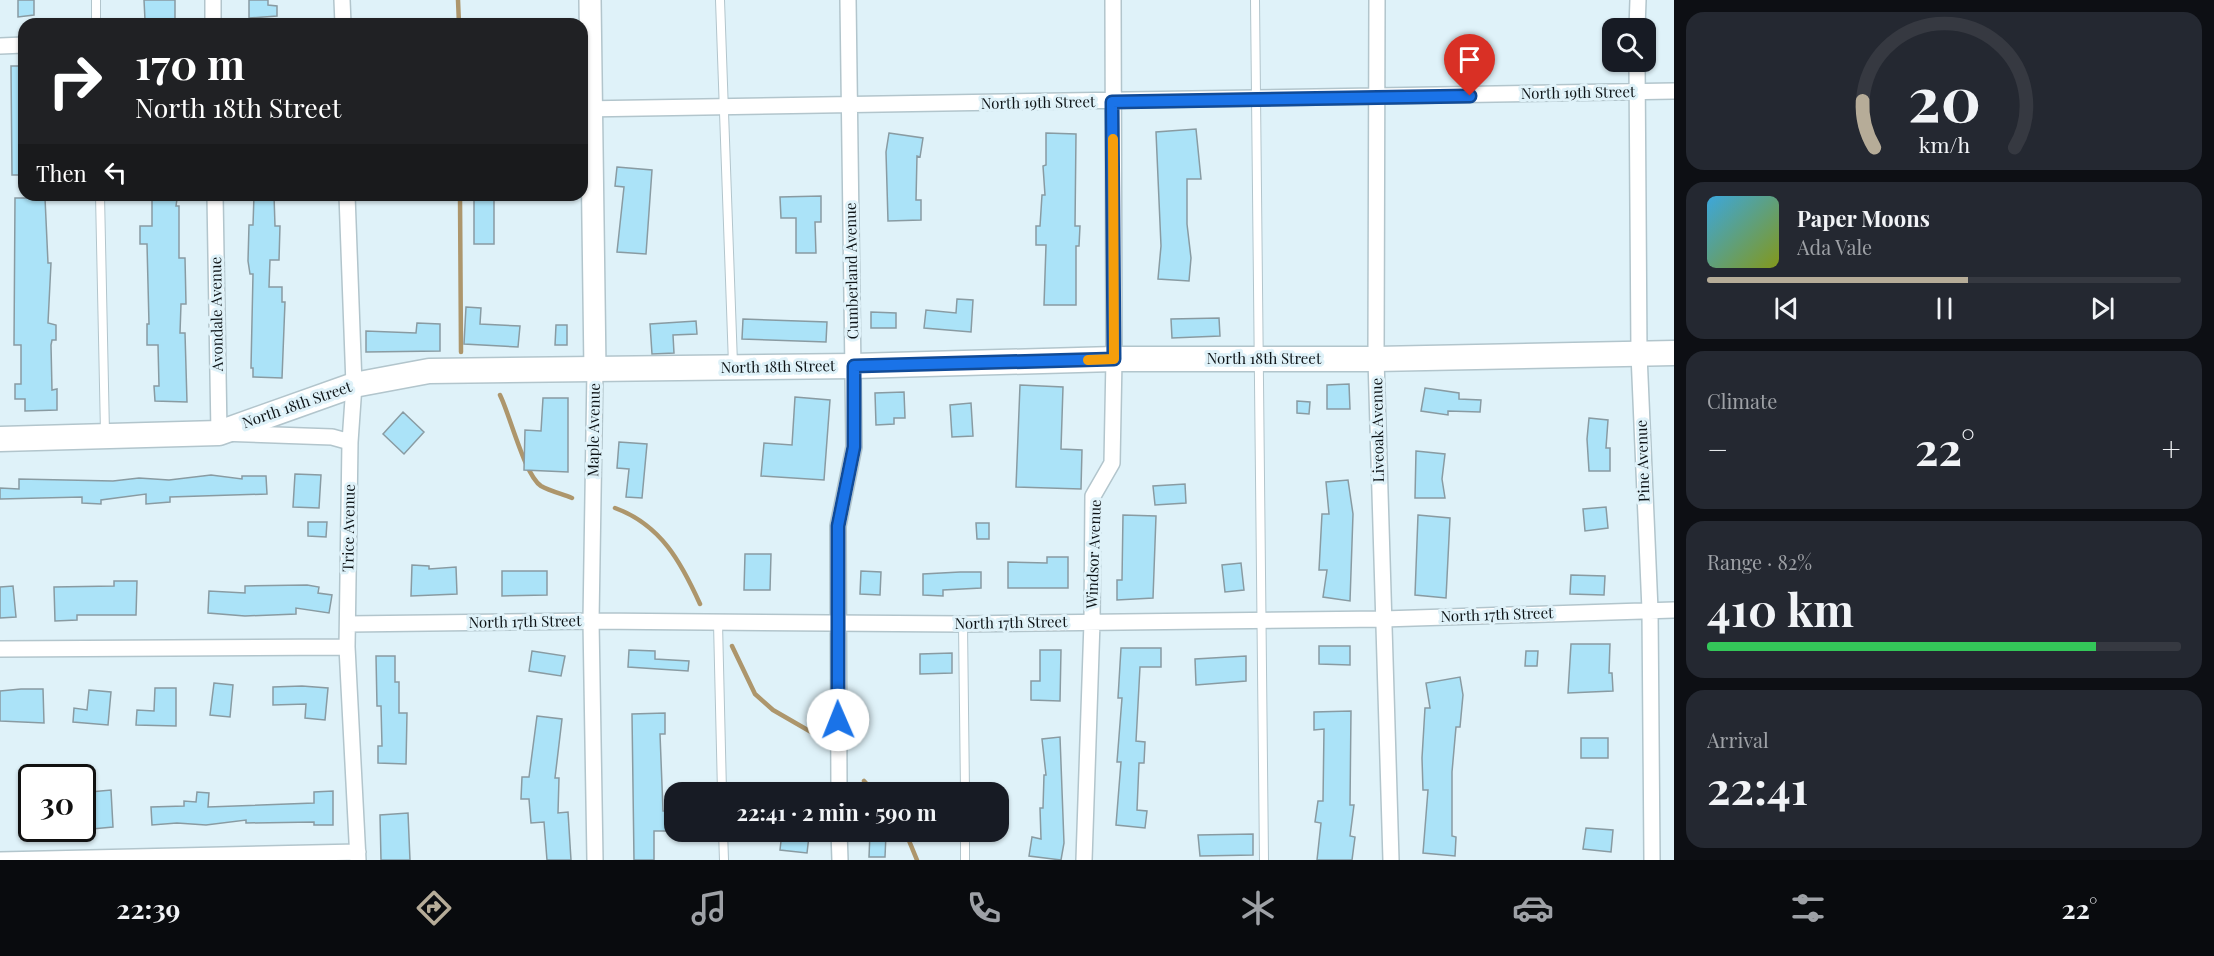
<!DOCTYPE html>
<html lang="en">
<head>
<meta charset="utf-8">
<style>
	:root { --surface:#171b24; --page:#242831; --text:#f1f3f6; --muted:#9ea1a6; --line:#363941; --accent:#b6ac98 }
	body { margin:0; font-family:"Playfair Display",serif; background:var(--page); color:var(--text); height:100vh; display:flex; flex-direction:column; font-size:22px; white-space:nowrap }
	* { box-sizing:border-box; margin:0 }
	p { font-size:20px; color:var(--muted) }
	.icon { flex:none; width:33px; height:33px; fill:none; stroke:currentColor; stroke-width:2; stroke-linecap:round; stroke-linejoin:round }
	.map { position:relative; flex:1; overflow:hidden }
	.drawer { display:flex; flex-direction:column; gap:12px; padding:12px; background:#0d0f14; width:540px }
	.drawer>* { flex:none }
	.top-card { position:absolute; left:18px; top:18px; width:570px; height:183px; border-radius:18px; box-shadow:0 2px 4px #0004; background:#202124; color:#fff; overflow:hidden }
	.fabs { position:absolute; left:1602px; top:18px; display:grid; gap:12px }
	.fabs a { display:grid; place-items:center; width:54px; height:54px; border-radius:12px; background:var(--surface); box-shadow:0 2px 4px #0004; font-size:30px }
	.speed { position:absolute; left:18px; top:764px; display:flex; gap:12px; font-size:30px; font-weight:700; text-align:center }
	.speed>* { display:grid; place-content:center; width:78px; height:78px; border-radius:50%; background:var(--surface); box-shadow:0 2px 4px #0004; line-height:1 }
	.speed .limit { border:3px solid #111; border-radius:9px; background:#fff; color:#111 }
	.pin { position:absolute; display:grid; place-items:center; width:51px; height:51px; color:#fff; margin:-62px -26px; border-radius:50% 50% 50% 0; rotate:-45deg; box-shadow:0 0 6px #0007 }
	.pin .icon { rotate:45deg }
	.me { position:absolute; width:66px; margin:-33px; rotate:359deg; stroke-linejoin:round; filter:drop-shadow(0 0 4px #0008) }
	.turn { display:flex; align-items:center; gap:21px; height:126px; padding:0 18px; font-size:27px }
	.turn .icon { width:78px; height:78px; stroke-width:2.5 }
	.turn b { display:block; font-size:42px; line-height:51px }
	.then { display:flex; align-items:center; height:57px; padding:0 18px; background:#0003; gap:12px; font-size:22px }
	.big { font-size:45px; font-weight:700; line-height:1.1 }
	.drawer .widget { flex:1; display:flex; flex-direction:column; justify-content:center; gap:9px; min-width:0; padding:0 21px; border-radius:18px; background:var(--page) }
	.drawer .dial { align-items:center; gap:0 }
	.dial svg { height:156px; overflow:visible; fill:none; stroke:var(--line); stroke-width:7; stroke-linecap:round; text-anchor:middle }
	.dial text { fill:var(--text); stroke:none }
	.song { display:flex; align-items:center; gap:18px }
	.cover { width:72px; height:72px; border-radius:9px; background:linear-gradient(135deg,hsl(200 70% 55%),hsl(70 70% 35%)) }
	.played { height:6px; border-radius:3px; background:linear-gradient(90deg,var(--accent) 55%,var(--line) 55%) }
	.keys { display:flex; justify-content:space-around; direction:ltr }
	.heat { display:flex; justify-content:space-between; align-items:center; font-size:33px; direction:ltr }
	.charge { height:9px; border-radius:4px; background:linear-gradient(90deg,#34c759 82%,var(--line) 0) }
	.trip { position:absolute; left:664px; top:782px; width:345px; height:60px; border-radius:18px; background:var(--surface); box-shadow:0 2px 4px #0004; font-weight:700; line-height:60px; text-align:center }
	.tabs { display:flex; height:96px; justify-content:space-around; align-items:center; background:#090b0e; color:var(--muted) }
	.tabs .icon { width:42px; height:42px }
	.tabs .current { color:var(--accent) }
	.tabs b { font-size:27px; color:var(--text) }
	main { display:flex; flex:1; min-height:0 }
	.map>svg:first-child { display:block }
</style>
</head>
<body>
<main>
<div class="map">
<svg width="1674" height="860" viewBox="0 0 1674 860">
	<rect width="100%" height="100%" fill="#dff2f9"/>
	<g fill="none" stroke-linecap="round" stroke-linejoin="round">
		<path stroke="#ad966c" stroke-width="4.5" d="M458,0L459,24
			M460,195L461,352
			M500,395C510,415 525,476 541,486C550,491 562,494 572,498
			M615,508C661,525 681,562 700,604
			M732,646L755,694L773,710L818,736
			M864,781L874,792
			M905,831L917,860"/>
	</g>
	<path fill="#abe3f8" stroke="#899ba2" stroke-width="1.5" d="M18,0H34V15L18,17Z
		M144,0H175V19L145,20Z
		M249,0H268V5L277,6V16L249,18Z
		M11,66H24V175H12Z
		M1196,129L1201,179H1187V224L1191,258L1189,281L1158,279L1161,246L1156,132Z
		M889,133L923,138L920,157L917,156L916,200H921V220L888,221L886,152Z
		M1046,133L1076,134L1075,226H1080L1079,246H1076V305H1044L1046,245H1036V226H1040L1042,195H1045L1043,166L1046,165Z
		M617,167L652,170L646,254L617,252L624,187L615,186Z
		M254,195H274L275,226H280L279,260H270L269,287H282V302H285L282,378L253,377V368H251L253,274H250L248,261L249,225H253Z
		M821,196V222H815L816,253H796V218H781L780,197Z
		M15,198H45L48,263H51L48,323L56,325V340H52L51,345L52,390L57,389V410L25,411V399H15V384H21V345H14Z
		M152,198L177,199L176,206H179V258H185L186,304H181L180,333H185L187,402L155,401L154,386H159L158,345H147V324H149L147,244H140V226H152Z
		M474,200H494V244H474Z
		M957,299L973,300L971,332L924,328L926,310L956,313Z
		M466,307L481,308L480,324L520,326L518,347L464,344Z
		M871,312L896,313V328H871Z
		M1219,318L1220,336L1172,338L1171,319Z
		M743,319L827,322L826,342L742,339Z
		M696,321L697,334L673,335L674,353L652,354L650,324Z
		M417,323L440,324V351L366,352V331L416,333Z
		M556,325H567V345H555Z
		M1349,384L1350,409H1327V385Z
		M1020,385L1063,387L1061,449L1082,450L1081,489L1016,487Z
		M1425,388L1459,393V399L1481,400L1480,412L1448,411V415L1421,411Z
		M904,392L905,418H894V424L876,425L875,393Z
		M795,397L830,400L824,480L761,476L764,443L792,445Z
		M543,398H568V472L524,470L525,430L541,431Z
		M1297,401L1310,402L1309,414L1297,413Z
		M971,403L973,436L952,437L950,405Z
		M403,412L424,432L404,454L383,434Z
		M1589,418L1608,420L1606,448H1610V471H1589L1587,439Z
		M619,442L647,444L642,498L626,497L629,469L617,468Z
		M1416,451L1445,454L1442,479L1445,498H1415Z
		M295,474L321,475L319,508L293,507Z
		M211,475L242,479V476H266L267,494L170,497V502L146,504V494L101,500V504L82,503V497L0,499V488L19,489V479L113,481L139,478L169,480Z
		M1348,480L1353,514L1350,601L1323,597L1327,570H1319L1322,514H1329L1326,482Z
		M1185,484L1186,503L1155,505L1153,486Z
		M1606,507L1608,528L1585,531L1583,509Z
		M1123,515L1156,516L1153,598L1117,600V580H1122Z
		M1418,515L1450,518L1446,598L1415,595Z
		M308,522H327L326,537L308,536Z
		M976,523H989V539H977Z
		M745,554H771L770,590H744Z
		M1047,557H1068V588H1008V562L1047,563Z
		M1241,563L1244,590L1225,592L1222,565Z
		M412,565L429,566V569L456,567L457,594L411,596Z
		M502,571H547V595L502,596Z
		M861,571L881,572L880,595L860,594Z
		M960,572H981V588L943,590V596L923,595V574Z
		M1571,575L1605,576L1604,595L1570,594Z
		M114,581H137L136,615H77V620L55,621L54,587L114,586Z
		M307,585L319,587L318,593L332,595L329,613L296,608V614L245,616L208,613L209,591L245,593V586Z
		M13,586L16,617L0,618V587Z
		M1571,644H1610L1609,673H1612L1613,691L1568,693Z
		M1319,646H1350V665L1319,664Z
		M1121,648H1161V667H1140L1136,741L1145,742L1144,763H1139L1137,810L1147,811L1145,828L1116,825L1121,762H1117L1122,698H1118Z
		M629,650L655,651V659L689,661L688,671L628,667Z
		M1040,650H1061L1060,701L1031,700V681H1040Z
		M532,651L565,656L561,676L529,671Z
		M1526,651H1538L1537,666H1525Z
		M952,653V673L920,674V654Z
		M376,656H395V682H399V713H407L406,764L378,763V746H382L381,706H377Z
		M1246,656V681L1196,685L1195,659Z
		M1460,677L1463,695L1460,727H1456L1452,772V836L1456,837L1455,856L1423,853L1428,790H1423L1422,758L1425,708H1430L1426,683Z
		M214,683L233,685L230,717L210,715Z
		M302,686L328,688L325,720L305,718L306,704L273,705V687Z
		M155,688H176V726L136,725L137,710L154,711Z
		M21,689H43L44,723L0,721V691Z
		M89,690L111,692L108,725L73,722L74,708L87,710Z
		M1351,711L1350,805H1354L1350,836L1355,837L1352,860H1317L1321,823L1315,822L1318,801H1323L1324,729L1314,730V712Z
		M665,713V734H660L663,811H674L675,831H654V860H634L632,714Z
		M537,716L562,719L555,778H559L558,813L568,812L571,860H547L544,822L531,823L529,799H521L522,777H529Z
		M1060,737L1064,843L1061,860L1029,856L1032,837L1041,839L1040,808H1043L1044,775H1046L1042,739Z
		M1581,738H1608V758H1581Z
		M111,790L113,827L92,829L90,792Z
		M333,791V825H314V822L246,823V820L206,825L177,823L152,825L151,807L184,806V801L196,802L197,792L209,793L208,807L314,803V792Z
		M408,813L410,860H381L380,815Z
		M1586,828L1613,830L1611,852L1583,849Z
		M782,832L809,836L807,853L780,850Z
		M870,833L886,834L885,857H869Z
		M1253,834V855L1200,856L1198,835Z"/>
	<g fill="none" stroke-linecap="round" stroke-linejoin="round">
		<defs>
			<path id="lane" d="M96,0V24
				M720,0L733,364
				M1255,0L1264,860
				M100,195L105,433
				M718,623L722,792
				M963,624L965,792
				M723,831L724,860
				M965,831V860"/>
			<path id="street" d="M213,0V24
				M342,0L343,24
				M1377,0L1376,359L1391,860
				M1637,28L1638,0
				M0,46L24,45
				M1637,62L1639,354L1650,610L1652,860
				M582,109L1674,91
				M215,195L219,433L332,437L350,442
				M347,195L354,385L350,442L347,647L358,860
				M595,370L591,621L595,860
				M348,624L591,621L963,624L1383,619L1674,610
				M0,649L347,647
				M839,792L838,526L854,447L848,0
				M839,831L840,860
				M0,860L358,852
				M1084,860L1092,622L1093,496L1112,463L1114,359L1113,0"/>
			<path id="secondary" d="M590,0L595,370"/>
			<path id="primary" d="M0,439L219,433L354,385L429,371L854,366L1114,359H1376L1674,353"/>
		</defs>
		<use href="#lane" stroke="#b2c5cc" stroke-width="10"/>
		<use href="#street" stroke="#b2c5cc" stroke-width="18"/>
		<use href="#secondary" stroke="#b2c5cc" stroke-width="24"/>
		<use href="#primary" stroke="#b2c5cc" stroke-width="27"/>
		<use href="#lane" stroke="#fff" stroke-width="8"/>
		<use href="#street" stroke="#fff" stroke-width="15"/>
		<use href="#secondary" stroke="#fff" stroke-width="21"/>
		<use href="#primary" stroke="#fff" stroke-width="24"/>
	</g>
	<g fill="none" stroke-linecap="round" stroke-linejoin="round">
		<defs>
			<path id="route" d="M838,720V526L854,447V366L1114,359L1112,102L1470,96"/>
		</defs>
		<use href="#route" stroke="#114b97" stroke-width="15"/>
		<use href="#route" stroke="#1a73e8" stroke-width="10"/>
		<path stroke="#f59e0b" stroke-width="10" d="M1088,360L1114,359L1113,139"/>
	</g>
	<g text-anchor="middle" stroke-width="6" stroke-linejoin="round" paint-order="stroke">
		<g font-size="15" fill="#0d1316" stroke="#dff2f9">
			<text transform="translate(1578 93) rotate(-1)" y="5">North 19th Street</text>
			<text transform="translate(1038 103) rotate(-1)" y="5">North 19th Street</text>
			<text transform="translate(852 271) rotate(-91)" y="5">Cumberland Avenue</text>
			<text transform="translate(217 314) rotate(-91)" y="5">Avondale Avenue</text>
			<text x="1264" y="364">North 18th Street</text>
			<text transform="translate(778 367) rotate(-1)" y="5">North 18th Street</text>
			<text transform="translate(297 405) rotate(-19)" y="5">North 18th Street</text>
			<text transform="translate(594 430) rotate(-89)" y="5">Maple Avenue</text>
			<text transform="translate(1378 430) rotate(-91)" y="5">Liveoak Avenue</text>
			<text transform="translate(1643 461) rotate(-92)" y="5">Pine Avenue</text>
			<text transform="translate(349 528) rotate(-89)" y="5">Trice Avenue</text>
			<text transform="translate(1094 554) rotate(-88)" y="5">Windsor Avenue</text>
			<text transform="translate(1497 615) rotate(-2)" y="5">North 17th Street</text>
			<text transform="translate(525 622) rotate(-1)" y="5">North 17th Street</text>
			<text transform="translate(1011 623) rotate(-1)" y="5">North 17th Street</text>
		</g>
	</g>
</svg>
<div class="fabs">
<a><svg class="icon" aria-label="search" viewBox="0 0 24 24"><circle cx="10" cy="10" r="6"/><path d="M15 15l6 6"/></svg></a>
</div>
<div class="speed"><div class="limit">30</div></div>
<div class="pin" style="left:1470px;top:96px;background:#d93025"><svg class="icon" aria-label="arrive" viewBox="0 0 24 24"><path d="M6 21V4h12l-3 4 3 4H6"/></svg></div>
<svg class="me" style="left:838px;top:720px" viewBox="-20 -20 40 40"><circle r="19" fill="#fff"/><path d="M0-13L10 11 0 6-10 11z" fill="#1a73e8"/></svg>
<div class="trip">22:41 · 2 min · 590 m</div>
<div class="top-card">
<div class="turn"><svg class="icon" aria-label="right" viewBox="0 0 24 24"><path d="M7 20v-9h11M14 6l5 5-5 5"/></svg><div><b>170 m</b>North 18th Street</div></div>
<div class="then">Then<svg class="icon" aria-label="left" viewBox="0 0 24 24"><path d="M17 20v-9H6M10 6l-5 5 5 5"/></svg></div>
</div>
</div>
<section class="drawer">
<div class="widget dial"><svg viewBox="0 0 100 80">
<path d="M14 69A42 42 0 1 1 86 69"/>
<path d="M14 69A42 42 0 0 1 8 45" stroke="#b6ac98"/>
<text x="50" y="56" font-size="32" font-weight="700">20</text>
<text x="50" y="72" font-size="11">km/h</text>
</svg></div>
<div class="widget">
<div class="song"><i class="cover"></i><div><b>Paper Moons</b><p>Ada Vale</p></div></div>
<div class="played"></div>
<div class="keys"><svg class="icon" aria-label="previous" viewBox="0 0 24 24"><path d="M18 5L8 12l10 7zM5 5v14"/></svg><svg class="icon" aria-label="pause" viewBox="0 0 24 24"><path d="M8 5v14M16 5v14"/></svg><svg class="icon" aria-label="next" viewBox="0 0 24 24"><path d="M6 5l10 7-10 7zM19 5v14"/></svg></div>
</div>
<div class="widget"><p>Climate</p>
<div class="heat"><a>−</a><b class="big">22°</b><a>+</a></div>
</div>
<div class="widget"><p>Range · 82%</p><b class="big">410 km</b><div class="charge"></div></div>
<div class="widget"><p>Arrival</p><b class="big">22:41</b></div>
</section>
</main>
<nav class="tabs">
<b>22:39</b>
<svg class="icon current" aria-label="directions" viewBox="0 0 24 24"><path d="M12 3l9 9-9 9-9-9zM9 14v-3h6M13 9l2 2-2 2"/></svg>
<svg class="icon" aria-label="music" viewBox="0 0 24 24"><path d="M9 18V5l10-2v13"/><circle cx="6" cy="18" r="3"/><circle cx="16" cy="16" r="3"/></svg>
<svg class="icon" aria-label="phone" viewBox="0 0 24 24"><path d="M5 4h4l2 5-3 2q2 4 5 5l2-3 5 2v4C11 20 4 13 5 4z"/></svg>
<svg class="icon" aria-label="climate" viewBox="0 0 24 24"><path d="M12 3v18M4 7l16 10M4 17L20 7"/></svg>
<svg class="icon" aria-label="car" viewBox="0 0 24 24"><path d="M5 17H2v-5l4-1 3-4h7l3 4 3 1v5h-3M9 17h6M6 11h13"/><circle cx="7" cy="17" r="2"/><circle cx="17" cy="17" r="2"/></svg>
<svg class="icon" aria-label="filters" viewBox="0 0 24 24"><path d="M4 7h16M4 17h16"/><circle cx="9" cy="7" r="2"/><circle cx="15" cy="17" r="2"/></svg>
<b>22°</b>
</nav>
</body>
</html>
